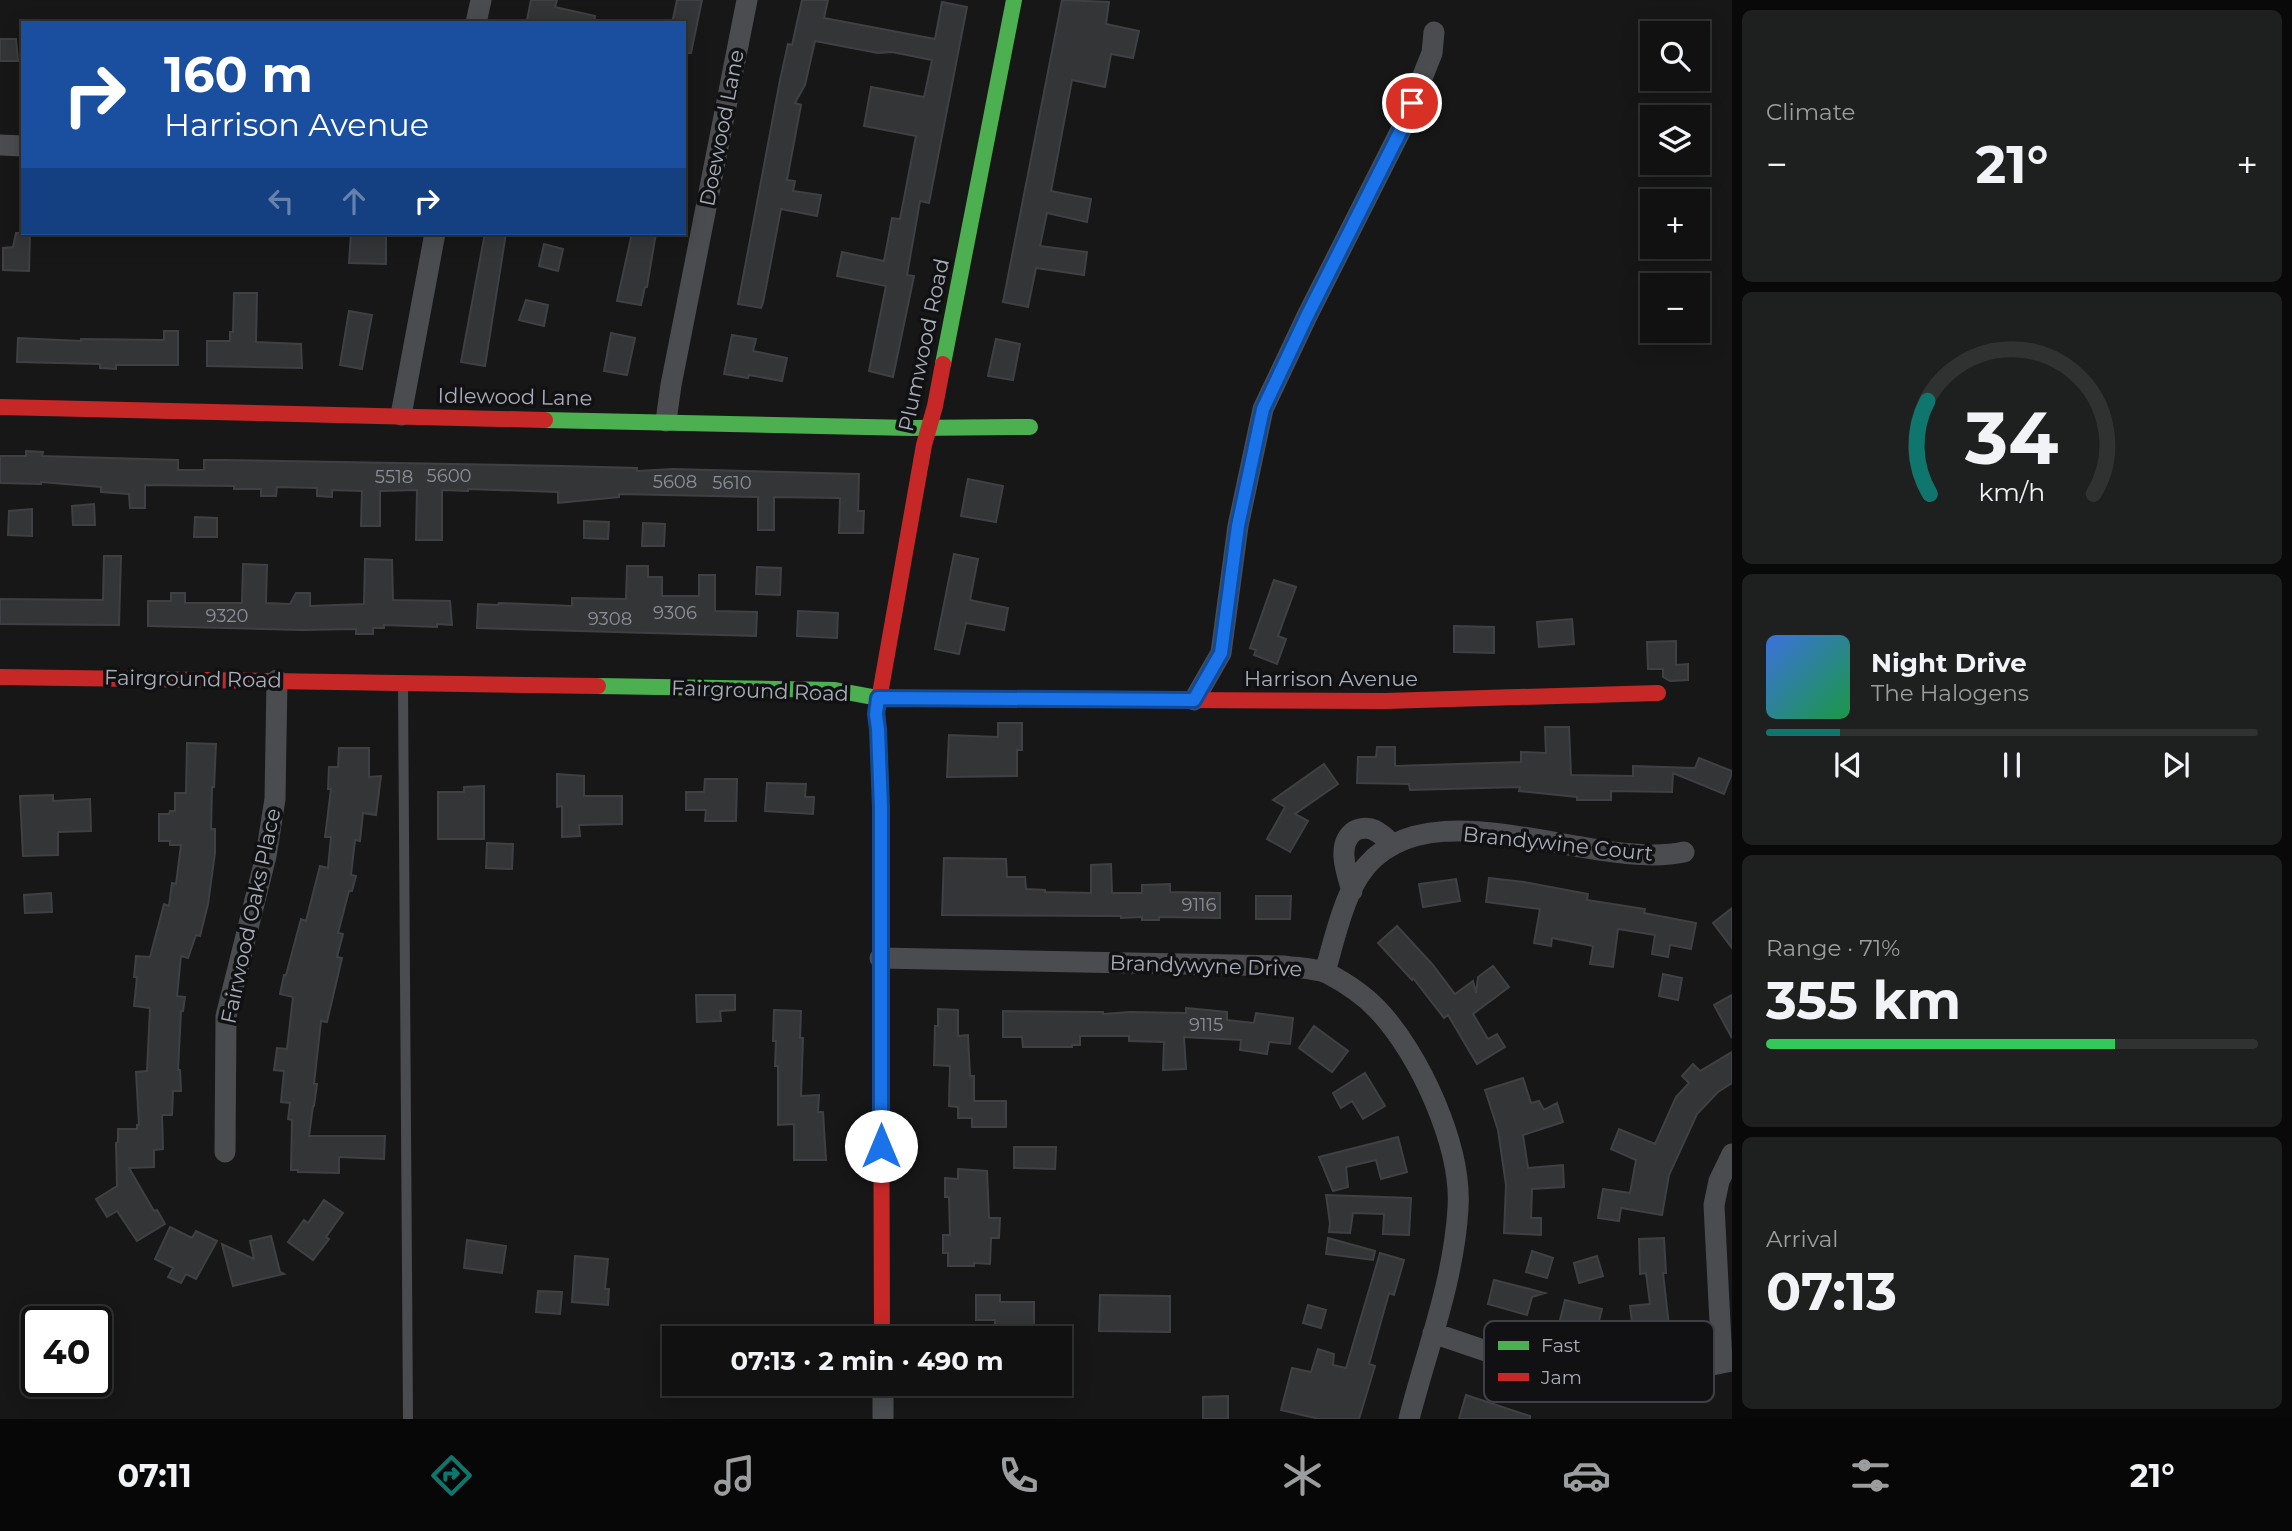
<!DOCTYPE html>
<html lang="en">
<head>
<meta charset="utf-8">
<style>
	:root { --surface:#111; --page:#1e1f1f; --text:#f1f3f6; --muted:#9c9d9f; --line:#303131; --accent:#0f766e }
	body { margin:0; font-family:Montserrat,sans-serif; background:var(--page); color:var(--text); height:100vh; display:flex; flex-direction:column; font-size:26px; white-space:nowrap }
	* { box-sizing:border-box; margin:0 }
	p { font-size:23px; color:var(--muted) }
	.icon { flex:none; width:38px; height:38px; fill:none; stroke:currentColor; stroke-width:2; stroke-linecap:round; stroke-linejoin:round }
	.map { position:relative; flex:1; overflow:hidden }
	.sheet { display:flex; flex-direction:column; gap:10px; padding:10px; background:#090909; width:560px }
	.sheet>* { flex:none }
	.hud { position:absolute; left:21px; top:21px; width:665px; height:214px; border-radius:0px; box-shadow:0 4px 18px #0003,0 0 0 2px var(--line); background:#1a4fa0; color:#fff; overflow:hidden }
	.tools { position:absolute; left:1640px; top:21px; display:grid; gap:14px }
	.tools a { display:grid; place-items:center; width:70px; height:70px; border-radius:0px; background:var(--surface); box-shadow:0 4px 18px #0003,0 0 0 2px var(--line); font-size:35px }
	.speed { position:absolute; left:21px; top:1306px; display:flex; gap:14px; font-size:35px; font-weight:700; text-align:center }
	.speed>* { display:grid; place-content:center; width:91px; height:91px; border-radius:50%; background:var(--surface); box-shadow:0 4px 18px #0003,0 0 0 2px var(--line); line-height:1 }
	.speed .limit { border:4px solid #111; border-radius:10px; background:#fff; color:#111 }
	.pin { position:absolute; display:grid; place-items:center; width:60px; height:60px; color:#fff; margin:-30px; border:4px solid #fff; border-radius:50%; box-shadow:0 2px 7px #0007 }
	.me { position:absolute; width:77px; margin:-38px; rotate:0deg; stroke-linejoin:round; filter:drop-shadow(0 0 5px #0008) }
	.turn { display:flex; align-items:center; gap:24px; height:147px; padding:0 28px; font-size:32px }
	.turn .icon { width:91px; height:91px; stroke-width:2.5 }
	.turn b { display:block; font-size:49px; line-height:60px }
	.lanes { display:flex; align-items:center; height:66px; padding:0 28px; background:#0003; justify-content:center; gap:35px; direction:ltr }
	.lanes .off { opacity:.35 }
	.big { font-size:52px; font-weight:700; line-height:1.1 }
	.sheet .tile { flex:1; display:flex; flex-direction:column; justify-content:center; gap:10px; min-width:0; padding:0 24px; border-radius:10px; background:var(--page) }
	.sheet .dial { align-items:center; gap:0 }
	.dial svg { height:182px; overflow:visible; fill:none; stroke:var(--line); stroke-width:7; stroke-linecap:round; text-anchor:middle }
	.dial text { fill:var(--text); stroke:none }
	.song { display:flex; align-items:center; gap:21px }
	.cover { width:84px; height:84px; border-radius:10px; background:linear-gradient(135deg,hsl(220 70% 55%),hsl(140 70% 35%)) }
	.played { height:7px; border-radius:4px; background:linear-gradient(90deg,var(--accent) 15%,var(--line) 15%) }
	.keys { display:flex; justify-content:space-around; direction:ltr }
	.heat { display:flex; justify-content:space-between; align-items:center; font-size:38px; direction:ltr }
	.charge { height:10px; border-radius:5px; background:linear-gradient(90deg,#34c759 71%,var(--line) 0) }
	.trip { position:absolute; left:662px; top:1326px; width:410px; height:70px; border-radius:0px; background:var(--surface); box-shadow:0 4px 18px #0003,0 0 0 2px var(--line); font-weight:700; line-height:70px; text-align:center }
	.tabs { display:flex; height:112px; justify-content:space-around; align-items:center; background:#070707; color:var(--muted) }
	.tabs .icon { width:49px; height:49px }
	.tabs .on { color:var(--accent) }
	.tabs b { font-size:32px; color:var(--text) }
	main { display:flex; flex:1; min-height:0 }
	.map>svg:first-child { display:block }
</style>
</head>
<body>
<main>
<div class="map">
<svg width="1732" height="1419" viewBox="0 0 1732 1419">
	<rect width="100%" height="100%" fill="#171717"/>
	<path fill="#343537" stroke="#3f4043" stroke-width="2" d="M531,0H557L555,7L595,16L594,23H543L527,20Z
		M677,0H702L691,53H684V23H672Z
		M802,0H828L824,18L935,39L942,2L967,7L929,203L920,201L907,275L914,276L893,377L869,371L886,286L837,276L842,252L884,261L892,218L900,219L916,136L864,126L871,87L924,97L932,60L892,52L878,53L815,41L805,85L795,103L801,105L787,180L795,181L793,191L821,195L817,216L781,209L763,303L761,308L738,304L780,80L788,44L792,45Z
		M1062,0L1109,2L1106,24L1139,31L1133,58L1111,54L1105,87L1072,80L1051,191L1091,199L1087,222L1047,213L1040,246L1087,252L1084,275L1036,268L1028,307L1003,302Z
		M0,39H16L18,61H0Z
		M16,233H30L29,271L3,270V248L13,247Z
		M351,233H386V264L349,263Z
		M485,233H506L485,366L461,362Z
		M632,233H656L647,287H645L641,305L617,301Z
		M544,244L563,249L558,271L539,266Z
		M234,293H257L256,342L301,344L302,368L207,366V341H230V332H233Z
		M526,300L548,305L544,326L519,320Z
		M349,311L372,315L362,369L340,365Z
		M164,331H178V365H116V369L100,368V364L17,362L18,338L81,341V339L164,340Z
		M611,333L635,338L627,375L604,371Z
		M732,335L756,339L753,351L787,358L782,381L749,375L748,378L724,374Z
		M996,339L1020,344L1013,380L988,376Z
		M26,451L43,452L42,456L178,460V470H204V460H224L562,466L637,468V471L673,469L859,474L858,511H864L863,533H839L840,498L774,497V530H758V497L619,494V497L558,503V492L468,489V491L442,490V540H416L417,490L380,491V526H361L362,491L332,490V497L317,496V488L277,487L276,496H261V489H234V486L145,485V508H130L129,494L101,492V487L41,482V484L0,483V456H26Z
		M968,479L1003,486L996,522L961,516Z
		M94,504L95,525H73L72,506Z
		M32,509V536L8,535L9,511Z
		M195,517L217,518V537H194Z
		M584,521L609,522L608,539L584,538Z
		M643,523L665,524L664,546H642Z
		M954,554L978,559L970,600L1008,608L1004,630L966,623L959,654L935,649Z
		M104,556H121L119,625L0,624V599L103,600Z
		M365,559L392,560L393,600L450,601L452,625L437,624V627L384,625V628H373V634H356V629L301,630L148,626V601H171V593H185V603H242L243,564L267,565L266,603L290,604L296,593H310V606L364,604Z
		M627,566H648V577H662V596H699V575H715V611L757,612L756,636L477,628L478,604L498,605L499,603L572,606V598L626,599Z
		M757,567L781,568L780,595L756,594Z
		M1274,580L1296,587L1278,636L1286,639L1277,664L1254,655L1256,650L1250,648Z
		M798,611L838,613L837,638L797,636Z
		M1572,619L1574,644L1539,647L1537,622Z
		M1454,626L1494,627V653L1454,652Z
		M1676,641V665L1688,664V680L1670,681L1663,677V669H1648L1647,642Z
		M998,723H1022V750H1017V776L947,777L949,735L998,737Z
		M1545,727H1569L1571,775L1633,776V766L1695,768L1699,758L1732,771V773L1724,794L1673,773L1672,792L1611,791V800H1577V797L1519,791L1520,787L1410,790L1409,784L1357,783L1358,757H1376L1377,747H1395V766L1521,762V752L1546,753Z
		M187,743L216,744L214,787H212L211,829H215V853L208,904L200,936L196,935L188,958L181,956L177,996L185,997L183,1011H181L178,1070H180L181,1091H173L172,1115H162L163,1149L154,1150V1167L129,1168L154,1211L157,1210L165,1224L137,1241L117,1211L107,1217L96,1199L117,1186L116,1143L118,1142V1129H137V1125H139L136,1072L147,1071L150,1008L134,1006L137,977H134L136,956L150,957L164,904L169,906L172,883L176,884L181,845H170V841H159V814H169L170,811H175V793H186Z
		M339,748H369V777L381,776L376,815L363,813L360,841L355,840L351,875L356,876L352,891H349L338,933L343,934L337,957L342,958L327,1022L321,1021L314,1084H317L314,1106H313L309,1136H385L384,1159L339,1157V1173L298,1172V1170H291L292,1120L288,1119L290,1103L281,1102L284,1071L274,1070L277,1048L287,1049L293,997L280,994L284,975H286L301,919L306,921L320,866L328,868L331,837H325L331,789H328L329,767H338Z
		M1324,764L1338,784L1295,814L1308,821L1290,852L1267,839L1285,807L1273,800Z
		M557,774L584,776V796H622V824L579,825L580,836L562,837V806L557,807Z
		M705,779H737L736,821H705L706,810H686V792H704Z
		M767,783L806,784L805,797H814L813,814L765,811Z
		M484,786V839H438V792H464V787Z
		M53,795V801L90,799L91,831L58,832V855L23,856L20,796Z
		M487,843L513,844L512,869L486,868Z
		M944,858L1006,859L1007,877H1025L1026,889L1045,890V892L1091,893V865L1111,864L1112,893H1142V885L1170,884V892L1220,893V918L1159,917V920H1142V917L1121,918V916L942,915Z
		M1489,878L1524,882L1588,894L1587,900L1645,909L1644,913L1696,923L1691,949L1670,945L1668,957L1652,954L1655,935L1618,929L1613,967L1590,964L1593,946L1552,938L1551,946L1534,943L1540,909L1486,902Z
		M1456,879L1460,901L1423,907L1419,884Z
		M51,893L52,912L25,913L24,895Z
		M1256,896H1291L1290,919H1256Z
		M1732,908V948L1713,923Z
		M1397,926L1432,964L1455,994L1473,981L1476,993L1478,977L1493,966L1509,987L1473,1014L1488,1039L1497,1034L1505,1047L1477,1064L1448,1015L1444,1018L1413,978L1412,980L1378,943Z
		M1663,974L1682,978L1678,1000L1659,996Z
		M696,995H735V1010L720,1011L721,1021L697,1022Z
		M1732,995V1038L1714,1005Z
		M1186,1008L1227,1012V1020L1254,1023L1256,1013L1293,1018L1290,1044L1269,1042L1267,1054L1240,1050L1241,1040L1184,1037L1186,1069L1163,1070L1164,1042L1129,1041V1036H1080V1045H1072V1047H1023L1022,1037H1003V1011L1103,1012V1014L1130,1012L1186,1013Z
		M938,1009L958,1010V1036L968,1035L970,1076H974V1101H1006V1127H972V1118H958V1107L949,1106L950,1066L934,1065L935,1026H938Z
		M774,1010L801,1011L800,1038H803L801,1096L819,1095L818,1112H823L826,1160H794V1124L778,1125V1066H775L776,1041H773Z
		M1314,1026L1348,1051L1332,1072L1299,1048Z
		M1732,1052V1083L1718,1092L1697,1114L1669,1175L1662,1215L1621,1208L1619,1221L1598,1218L1603,1189L1630,1193L1636,1160L1611,1149L1619,1129L1655,1144L1676,1097L1689,1083L1682,1076L1693,1064L1700,1071Z
		M1365,1073L1385,1106L1363,1119L1352,1101L1341,1108L1333,1093Z
		M1523,1078L1531,1103L1539,1101L1544,1110L1557,1103L1563,1122L1523,1135L1528,1168L1563,1165L1564,1187L1532,1189L1531,1218H1541V1235L1504,1233L1506,1185L1498,1130L1485,1090Z
		M1398,1137L1407,1172L1381,1179L1376,1160L1346,1167L1348,1187L1333,1191L1319,1157Z
		M1014,1147H1056L1055,1169L1014,1168Z
		M958,1169L987,1171L989,1218H1000L999,1238H991L990,1264L974,1263V1266H948V1253H943V1235H950L949,1197H945V1178L958,1179Z
		M1326,1195L1411,1198L1409,1235L1383,1234L1384,1214L1353,1213L1350,1233L1329,1232L1330,1223Z
		M324,1200L343,1213L326,1237L329,1239L313,1260L288,1242L304,1220L308,1223Z
		M170,1227L192,1238L196,1231L217,1241L196,1279L186,1274L181,1283L168,1277L173,1268L155,1259Z
		M271,1236L280,1272L284,1274L233,1286L222,1244L254,1259L250,1241Z
		M1328,1238L1375,1251L1373,1260L1326,1254Z
		M1664,1238L1666,1273H1663L1669,1326L1633,1331L1630,1306L1650,1304L1646,1273L1640,1274L1639,1239Z
		M467,1240L506,1246L502,1273L464,1268Z
		M1532,1251L1553,1258L1547,1278L1526,1272Z
		M1380,1253L1404,1260L1394,1295L1389,1293L1369,1364L1375,1366L1359,1419H1319L1281,1410L1292,1368L1311,1372L1318,1349L1334,1354L1333,1365L1346,1368Z
		M575,1256L608,1259L605,1289H609L608,1305L572,1302Z
		M1597,1256L1603,1276L1579,1283L1574,1263Z
		M1494,1280L1545,1293L1532,1297L1527,1315L1488,1304Z
		M538,1291L562,1292L560,1314L536,1312Z
		M976,1295H1000V1302H1034V1339H995V1320H976Z
		M1100,1295L1170,1296V1332L1099,1331Z
		M1565,1300L1602,1309L1596,1333L1559,1324Z
		M1308,1305L1326,1310L1321,1328L1303,1323Z
		M1466,1395L1530,1416V1419H1459Z
		M1228,1396V1419H1203V1397Z"/>
	<g fill="none" stroke-linecap="round" stroke-linejoin="round">
		<path stroke="#4b4c50" stroke-width="10" d="M403,685L408,1419"/>
		<path stroke="#4b4c50" stroke-width="21" d="M476,23L481,0
			M0,145L23,146
			M401,415L435,233
			M666,421L671,385L747,0
			M1194,700L1221,653L1238,526L1263,409L1307,316L1402,128L1432,53L1434,32
			M1352,891C1347,873 1336,846 1353,832C1358,828 1368,827 1374,830C1380,833 1387,839 1392,844
			M880,958L1285,966C1297,968 1315,968 1327,973C1344,982 1365,996 1378,1010C1420,1054 1462,1147 1458,1208C1454,1280 1427,1349 1409,1419
			M1325,972C1333,944 1343,900 1359,876C1421,779 1592,872 1684,852
			M225,1152L226,1016L266,856L275,799L277,680
			M1433,1333L1492,1353L1591,1382C1625,1385 1661,1377 1694,1369C1707,1366 1719,1363 1732,1361
			M1722,1362L1714,1205L1719,1181L1732,1154
			M883,1384V1419"/>
		<path stroke="#4caf50" stroke-width="16" d="M943,364L1014,0
			M545,420L911,428L1030,427
			M598,686L835,690L878,698L1005,699
			M877,711L881,808V1018"/>
		<path stroke="#c62828" stroke-width="16" d="M0,407L545,420
			M0,677L598,686
			M1005,699L1385,701L1658,693
			M877,711L924,445L935,406L943,364
			M881,1018L882,1339"/>
	</g>
	<g fill="none" stroke-linecap="round" stroke-linejoin="round">
		<defs>
			<path id="route" d="M881,1146V808L878,729L876,714L878,698L1194,700L1221,653L1238,526L1263,409L1307,316L1402,128L1412,103"/>
		</defs>
		<use href="#route" stroke="#114b97" stroke-width="18"/>
		<use href="#route" stroke="#1a73e8" stroke-width="12"/>
	</g>
	<g text-anchor="middle" stroke-width="7" stroke-linejoin="round" paint-order="stroke">
		<g font-size="18" fill="#8b8f98">
			<text x="449" y="482">5600</text>
			<text x="394" y="483">5518</text>
			<text x="675" y="488">5608</text>
			<text x="732" y="489">5610</text>
			<text x="675" y="619">9306</text>
			<text x="227" y="622">9320</text>
			<text x="610" y="625">9308</text>
			<text x="1199" y="911">9116</text>
			<text x="1206" y="1031">9115</text>
		</g>
		<g font-size="21" fill="#a8adb8" stroke="#111113">
			<text transform="translate(722 128) rotate(-79)" y="7">Doewood Lane</text>
			<text transform="translate(924 345) rotate(-78)" y="7">Plumwood Road</text>
			<text transform="translate(515 397) rotate(1)" y="7">Idlewood Lane</text>
			<text transform="translate(193 679) rotate(1)" y="7">Fairground Road</text>
			<text x="1331" y="686">Harrison Avenue</text>
			<text transform="translate(760 691) rotate(2)" y="7">Fairground Road</text>
			<text transform="translate(1558 844) rotate(6)" y="7">Brandywine Court</text>
			<text transform="translate(251 916) rotate(-78)" y="7">Fairwood Oaks Place</text>
			<text transform="translate(1206 966) rotate(2)" y="7">Brandywyne Drive</text>
		</g>
	</g>
	<rect x="1484" y="1321" width="230" height="81" rx="10" fill="#111113" stroke="#3e4045" stroke-width="2"/>
	<rect x="1498" y="1341" width="31" height="9" fill="#4caf50"/>
	<rect x="1498" y="1373" width="31" height="8" fill="#c62828"/>
	<g font-size="19" fill="#a8adb8">
		<text x="1541" y="1352">Fast</text>
		<text x="1541" y="1384">Jam</text>
	</g>
</svg>
<div class="tools">
<a><svg class="icon" aria-label="search" viewBox="0 0 24 24"><circle cx="10" cy="10" r="6"/><path d="M15 15l6 6"/></svg></a>
<a><svg class="icon" aria-label="layers" viewBox="0 0 24 24"><path d="M12 4l9 5-9 5-9-5zM3 14l9 5 9-5"/></svg></a>
<a>+</a>
<a>−</a>
</div>
<div class="speed"><div class="limit">40</div></div>
<div class="pin" style="left:1412px;top:103px;background:#d93025"><svg class="icon" aria-label="arrive" viewBox="0 0 24 24"><path d="M6 21V4h12l-3 4 3 4H6"/></svg></div>
<svg class="me" style="left:881px;top:1146px" viewBox="-20 -20 40 40"><circle r="19" fill="#fff"/><path d="M0-13L10 11 0 6-10 11z" fill="#1a73e8"/></svg>
<div class="trip">07:13 · 2 min · 490 m</div>
<div class="hud">
<div class="turn"><svg class="icon" aria-label="right" viewBox="0 0 24 24"><path d="M7 20v-9h11M14 6l5 5-5 5"/></svg><div><b>160 m</b>Harrison Avenue</div></div>
<div class="lanes"><svg class="icon off" aria-label="left" viewBox="0 0 24 24"><path d="M17 20v-9H6M10 6l-5 5 5 5"/></svg><svg class="icon off" aria-label="ahead" viewBox="0 0 24 24"><path d="M12 20V5M6 11l6-6 6 6"/></svg><svg class="icon" aria-label="right" viewBox="0 0 24 24"><path d="M7 20v-9h11M14 6l5 5-5 5"/></svg></div>
</div>
</div>
<section class="sheet">
<div class="tile"><p>Climate</p>
<div class="heat"><a>−</a><b class="big">21°</b><a>+</a></div>
</div>
<div class="tile dial"><svg viewBox="0 0 100 80">
<path d="M14 69A42 42 0 1 1 86 69"/>
<path d="M14 69A42 42 0 0 1 13 28" stroke="#0f766e"/>
<text x="50" y="56" font-size="32" font-weight="700">34</text>
<text x="50" y="72" font-size="11">km/h</text>
</svg></div>
<div class="tile">
<div class="song"><i class="cover"></i><div><b>Night Drive</b><p>The Halogens</p></div></div>
<div class="played"></div>
<div class="keys"><svg class="icon" aria-label="previous" viewBox="0 0 24 24"><path d="M18 5L8 12l10 7zM5 5v14"/></svg><svg class="icon" aria-label="pause" viewBox="0 0 24 24"><path d="M8 5v14M16 5v14"/></svg><svg class="icon" aria-label="next" viewBox="0 0 24 24"><path d="M6 5l10 7-10 7zM19 5v14"/></svg></div>
</div>
<div class="tile"><p>Range · 71%</p><b class="big">355 km</b><div class="charge"></div></div>
<div class="tile"><p>Arrival</p><b class="big">07:13</b></div>
</section>
</main>
<nav class="tabs">
<b>07:11</b>
<svg class="icon on" aria-label="directions" viewBox="0 0 24 24"><path d="M12 3l9 9-9 9-9-9zM9 14v-3h6M13 9l2 2-2 2"/></svg>
<svg class="icon" aria-label="music" viewBox="0 0 24 24"><path d="M9 18V5l10-2v13"/><circle cx="6" cy="18" r="3"/><circle cx="16" cy="16" r="3"/></svg>
<svg class="icon" aria-label="phone" viewBox="0 0 24 24"><path d="M5 4h4l2 5-3 2q2 4 5 5l2-3 5 2v4C11 20 4 13 5 4z"/></svg>
<svg class="icon" aria-label="climate" viewBox="0 0 24 24"><path d="M12 3v18M4 7l16 10M4 17L20 7"/></svg>
<svg class="icon" aria-label="car" viewBox="0 0 24 24"><path d="M5 17H2v-5l4-1 3-4h7l3 4 3 1v5h-3M9 17h6M6 11h13"/><circle cx="7" cy="17" r="2"/><circle cx="17" cy="17" r="2"/></svg>
<svg class="icon" aria-label="filters" viewBox="0 0 24 24"><path d="M4 7h16M4 17h16"/><circle cx="9" cy="7" r="2"/><circle cx="15" cy="17" r="2"/></svg>
<b>21°</b>
</nav>
</body>
</html>
